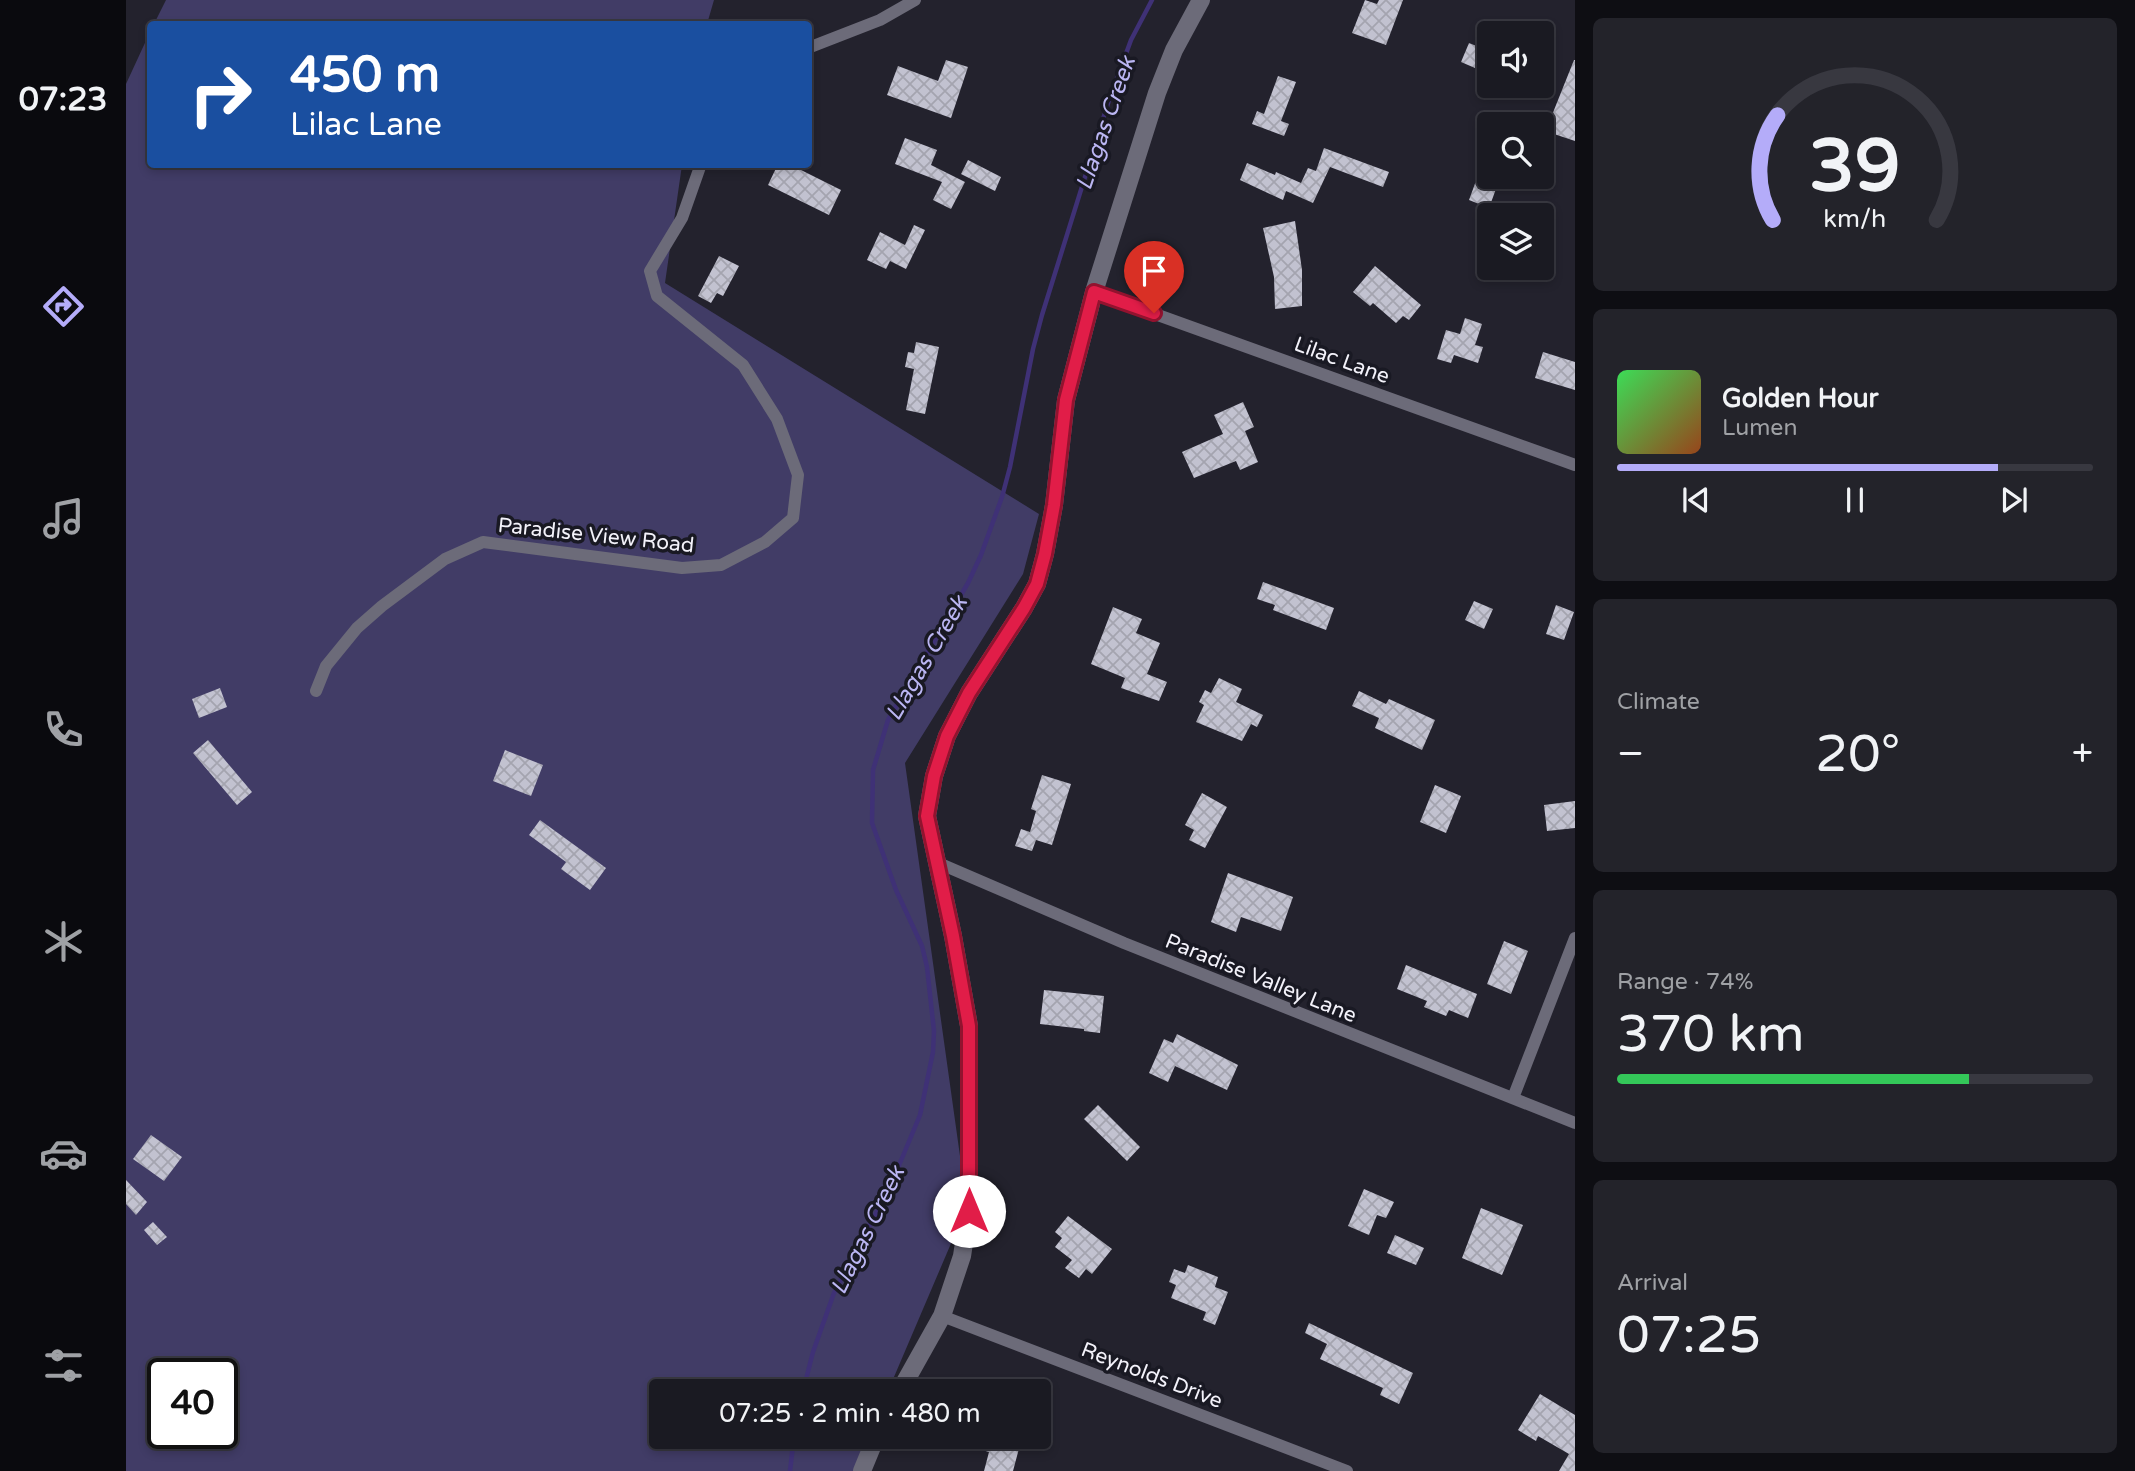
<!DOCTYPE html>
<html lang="en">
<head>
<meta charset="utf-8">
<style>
	:root { --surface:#1a1a22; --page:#23232a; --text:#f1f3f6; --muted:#9fa1a5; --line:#383840; --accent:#b4acf9 }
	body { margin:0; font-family:"Varela Round",sans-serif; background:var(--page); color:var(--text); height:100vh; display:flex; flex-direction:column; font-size:26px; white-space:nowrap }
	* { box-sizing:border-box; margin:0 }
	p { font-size:23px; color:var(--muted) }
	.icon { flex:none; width:38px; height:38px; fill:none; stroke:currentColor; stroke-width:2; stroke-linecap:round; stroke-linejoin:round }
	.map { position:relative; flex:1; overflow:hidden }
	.drawer { display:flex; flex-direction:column; gap:18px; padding:18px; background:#0e0e13; width:560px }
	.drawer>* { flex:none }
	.top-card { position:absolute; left:21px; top:21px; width:665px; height:147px; border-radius:7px; box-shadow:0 4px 10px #0003,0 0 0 2px var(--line); background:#1a4fa0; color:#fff; overflow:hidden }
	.buttons { position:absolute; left:1351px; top:21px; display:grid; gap:14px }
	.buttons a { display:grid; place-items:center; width:77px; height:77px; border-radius:7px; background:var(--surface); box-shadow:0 4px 10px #0003,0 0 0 2px var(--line); font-size:35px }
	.speed { position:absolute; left:21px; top:1358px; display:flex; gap:14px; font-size:35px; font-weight:700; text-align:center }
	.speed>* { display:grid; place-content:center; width:91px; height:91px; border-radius:50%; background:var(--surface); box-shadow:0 4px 10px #0003,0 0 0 2px var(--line); line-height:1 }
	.speed .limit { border:4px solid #111; border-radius:10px; background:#fff; color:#111 }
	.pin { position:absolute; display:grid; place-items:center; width:60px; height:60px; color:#fff; margin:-72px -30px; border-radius:50% 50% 50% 0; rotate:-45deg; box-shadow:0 0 7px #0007 }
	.pin .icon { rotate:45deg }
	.me { position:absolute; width:77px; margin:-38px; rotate:0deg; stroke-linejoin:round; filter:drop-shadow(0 0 5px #0008) }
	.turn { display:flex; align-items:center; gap:24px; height:147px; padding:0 28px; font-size:32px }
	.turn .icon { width:91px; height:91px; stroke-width:2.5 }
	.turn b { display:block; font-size:49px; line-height:60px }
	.big { font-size:52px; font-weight:600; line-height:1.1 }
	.drawer .widget { flex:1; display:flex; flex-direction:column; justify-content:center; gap:10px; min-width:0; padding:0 24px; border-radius:10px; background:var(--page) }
	.drawer .dial { align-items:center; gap:0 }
	.dial svg { height:182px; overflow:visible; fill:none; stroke:var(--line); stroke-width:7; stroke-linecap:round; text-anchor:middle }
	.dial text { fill:var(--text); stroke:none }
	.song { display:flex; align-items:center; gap:21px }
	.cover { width:84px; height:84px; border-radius:10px; background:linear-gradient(135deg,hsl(130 70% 55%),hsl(20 70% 35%)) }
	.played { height:7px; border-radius:4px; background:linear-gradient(90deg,var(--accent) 80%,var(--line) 80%) }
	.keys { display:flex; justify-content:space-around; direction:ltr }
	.heat { display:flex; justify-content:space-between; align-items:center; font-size:38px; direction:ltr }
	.charge { height:10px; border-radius:5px; background:linear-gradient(90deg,#34c759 74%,var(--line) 0) }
	.trip { position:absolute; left:523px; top:1379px; width:402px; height:70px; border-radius:7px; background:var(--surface); box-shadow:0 4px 10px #0003,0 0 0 2px var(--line); font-weight:600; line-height:70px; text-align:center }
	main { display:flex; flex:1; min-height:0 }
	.dock { display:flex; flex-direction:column; width:126px; justify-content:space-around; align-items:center; background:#0a0a0e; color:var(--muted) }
	.dock .icon { width:49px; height:49px }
	.dock .current { color:var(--accent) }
	.dock b { font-size:32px; color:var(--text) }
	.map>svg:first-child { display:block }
</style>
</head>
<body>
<main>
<nav class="dock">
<b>07:23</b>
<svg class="icon current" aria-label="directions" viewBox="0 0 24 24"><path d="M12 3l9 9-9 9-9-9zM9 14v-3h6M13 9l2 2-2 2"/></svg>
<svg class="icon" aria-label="music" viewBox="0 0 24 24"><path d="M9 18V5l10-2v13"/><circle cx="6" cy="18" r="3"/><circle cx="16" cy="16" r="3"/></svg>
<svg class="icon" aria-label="phone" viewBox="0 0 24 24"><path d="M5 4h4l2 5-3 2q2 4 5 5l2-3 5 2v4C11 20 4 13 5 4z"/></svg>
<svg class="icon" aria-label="climate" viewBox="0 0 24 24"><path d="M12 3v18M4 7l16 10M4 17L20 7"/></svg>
<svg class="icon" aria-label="car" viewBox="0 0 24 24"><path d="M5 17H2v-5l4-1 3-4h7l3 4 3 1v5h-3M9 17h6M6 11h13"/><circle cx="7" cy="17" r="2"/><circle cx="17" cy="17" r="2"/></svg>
<svg class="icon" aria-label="filters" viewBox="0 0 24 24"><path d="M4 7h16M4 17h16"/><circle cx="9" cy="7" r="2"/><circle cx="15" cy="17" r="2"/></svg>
</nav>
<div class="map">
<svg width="1449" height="1471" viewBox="0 0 1449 1471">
	<defs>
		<pattern id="building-cross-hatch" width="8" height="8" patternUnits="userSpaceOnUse" patternTransform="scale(1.75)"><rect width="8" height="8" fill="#c2c2d0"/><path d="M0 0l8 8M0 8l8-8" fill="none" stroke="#a4a4af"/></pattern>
	</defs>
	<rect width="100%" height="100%" fill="#23222d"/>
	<path fill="#413c66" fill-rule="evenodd" d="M40,0H588L581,24H28Z
		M24,32V164L556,165L539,283L913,514L897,574L779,763L841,1206L762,1391H536V1437H743L728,1471H0V84ZM37,1374H96V1433H37Z"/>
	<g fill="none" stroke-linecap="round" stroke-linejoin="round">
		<path stroke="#3f3176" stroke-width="4.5" d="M677,1391L687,1352L708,1293L764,1187L794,1115L807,1052L808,1031L801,967L796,946L770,890L746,823L747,770L762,720L842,583L855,555L876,497L884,467L907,349L916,315L983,100L1005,40L1026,0
			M664,1471L668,1437"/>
	</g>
	<path fill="url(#building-cross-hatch)" d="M1239,0L1251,4L1253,0H1277L1260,45L1226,33Z
		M1343,43L1363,51V74L1335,62Z
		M820,60L842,67L825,118L761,95L772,66L812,81Z
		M1448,60H1449V141L1416,130V118L1424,120Z
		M1152,76L1170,82L1155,121L1163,124L1158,136L1126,124L1131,111L1138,114Z
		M779,138L811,150L805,165L839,182L825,209L807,200L816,182L769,164Z
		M1198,148L1263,172L1257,187L1204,167L1187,203L1160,191L1157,200L1114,180L1121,163L1149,175L1150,172L1175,183L1182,168L1190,171Z
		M842,160L875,177L869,191L835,174Z
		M652,164H663L715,190L703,215L642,185Z
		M1354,170L1363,174V177L1374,178L1363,208L1343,200Z
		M1169,221L1176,270V306L1149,309L1148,277L1137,228Z
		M788,225L799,230L780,269L764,261L760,269L741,260L754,232L779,245Z
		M593,256L613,266L597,296L591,293L585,303L572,296Z
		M1249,266L1295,305L1283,320L1277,316L1270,323L1247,303L1244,306L1227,292Z
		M1339,318L1356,324L1349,345L1357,347L1352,363L1328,355L1325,363L1311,359L1320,330L1334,334Z
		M790,342L813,347L799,414L780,410L788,369L779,367L782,352L788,353Z
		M1417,352L1449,362V390L1409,378Z
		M1117,402L1128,427L1119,431L1132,462L1114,470L1110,461L1068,478L1056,452L1097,434L1088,415Z
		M1137,582L1208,608L1200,630L1147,610L1149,605L1131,599Z
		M1348,601L1367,609L1358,629L1339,620Z
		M1430,605L1448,612L1438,640L1420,634Z
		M987,607L1016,619L1010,633L1034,643L1021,674L1041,682L1033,701L995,688L999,678L965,664Z
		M1093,678L1116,689L1110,702L1137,715L1131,727L1125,724L1116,741L1070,722L1078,705L1073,702L1079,690L1085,693Z
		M94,688L101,707L73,718L66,699Z
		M1233,691L1260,704L1263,699L1309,720L1296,750L1249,728L1253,718L1226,706Z
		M82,740L126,792L111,805L67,753Z
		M379,750L417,765L405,796L367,781Z
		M916,775L945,784L926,845L910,840L906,851L889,846L895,829L904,832L910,811L905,809Z
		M1309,785L1335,796L1320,833L1294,822Z
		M1076,793L1101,807L1079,848L1063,840L1068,830L1059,825Z
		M1449,801V828L1421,831L1418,805Z
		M414,820L480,868L464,890L435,869L440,862L403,835Z
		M1102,873L1167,897L1155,931L1115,917L1110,932L1085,922Z
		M1378,941L1402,951L1385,994L1361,984Z
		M1280,965L1351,994L1342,1018L1323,1010L1320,1016L1298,1007L1301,1001L1271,989Z
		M918,990L978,996L974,1033L958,1031V1029L914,1024Z
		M1051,1034L1112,1065L1101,1090L1049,1066L1042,1082L1023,1073L1038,1039L1047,1043Z
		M972,1105L1014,1147L1001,1161L958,1119Z
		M25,1135L56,1157L38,1181L7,1159Z
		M0,1180L21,1202L10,1215L0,1204Z
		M1238,1189L1268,1202L1260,1218L1251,1215L1243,1235L1222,1226Z
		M1355,1208L1397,1225L1376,1275L1336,1258Z
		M942,1216L986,1249L966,1274L960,1269L953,1278L939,1268L946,1260L929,1247L936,1238L929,1232Z
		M27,1222L41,1237L31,1245L18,1230Z
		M1269,1235L1298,1248L1290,1265L1261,1253Z
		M1062,1265L1092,1277L1089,1287L1102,1292L1089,1325L1077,1320L1080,1312L1045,1298L1050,1285L1043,1282L1048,1269L1059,1273Z
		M1183,1323L1287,1373L1273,1404L1254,1395L1257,1388L1194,1359L1201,1344L1179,1333Z
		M1414,1394L1449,1415V1471H1433L1443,1454L1412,1436L1410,1441L1392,1430Z
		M827,1437H879L895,1441L887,1471H858L863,1452L826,1441Z"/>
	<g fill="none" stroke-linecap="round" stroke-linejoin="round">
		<path stroke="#6c6b79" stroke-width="12" d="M682,48L754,20L789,0
			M968,292L1449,465
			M190,691L200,666L231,628L256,606L319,559L357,542L556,568L595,565L639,542L667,518L672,475L651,419L617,365L531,296L524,271L556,218L575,164
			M810,862L998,943L1449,1123
			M1387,1098L1449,938
			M816,1316L1221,1471"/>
		<path stroke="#6c6b79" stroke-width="18" d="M774,1391L816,1316L836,1256L843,1211V1026L827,936L801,816L808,776L821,736L843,693L898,608L911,584L919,554L928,505L940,400L968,292L1031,93L1048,50L1075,0
			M736,1471L750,1437"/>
	</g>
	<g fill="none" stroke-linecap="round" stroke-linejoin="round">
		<defs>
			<path id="route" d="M843,1211V1026L827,936L801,816L808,776L821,736L843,693L898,608L911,584L919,554L928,505L940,400L968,292L1028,313"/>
		</defs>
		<use href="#route" stroke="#92132f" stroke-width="18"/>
		<use href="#route" stroke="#e11d48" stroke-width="12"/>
	</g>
	<g text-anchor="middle" stroke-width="7" stroke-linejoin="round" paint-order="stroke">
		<g font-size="21" fill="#f3f2fa" stroke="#191923">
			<text transform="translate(1216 360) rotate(20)" y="7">Lilac Lane</text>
			<text transform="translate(470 535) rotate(6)" y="7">Paradise View Road</text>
			<text transform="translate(1135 978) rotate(22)" y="7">Paradise Valley Lane</text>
			<text transform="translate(1026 1375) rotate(21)" y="7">Reynolds Drive</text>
		</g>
		<g font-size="23" font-style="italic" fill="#bbb6f3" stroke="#191923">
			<text transform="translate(979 123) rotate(-71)" y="8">Llagas Creek</text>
			<text transform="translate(800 658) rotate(-60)" y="8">Llagas Creek</text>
			<text transform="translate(741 1230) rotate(-64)" y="8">Llagas Creek</text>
		</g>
	</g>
</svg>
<div class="buttons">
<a><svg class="icon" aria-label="sound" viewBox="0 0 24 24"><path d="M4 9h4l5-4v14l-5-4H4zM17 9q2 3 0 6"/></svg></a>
<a><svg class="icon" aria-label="search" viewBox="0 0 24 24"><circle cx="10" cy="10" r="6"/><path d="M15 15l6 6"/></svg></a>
<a><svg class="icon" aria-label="layers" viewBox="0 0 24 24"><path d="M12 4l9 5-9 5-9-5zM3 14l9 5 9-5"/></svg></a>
</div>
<div class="speed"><div class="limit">40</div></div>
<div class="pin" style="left:1028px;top:313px;background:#d93025"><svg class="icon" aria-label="arrive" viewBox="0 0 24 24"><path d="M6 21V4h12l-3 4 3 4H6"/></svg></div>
<svg class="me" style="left:843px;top:1211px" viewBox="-20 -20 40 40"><circle r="19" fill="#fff"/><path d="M0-13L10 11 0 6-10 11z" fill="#e11d48"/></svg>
<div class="trip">07:25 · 2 min · 480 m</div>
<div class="top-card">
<div class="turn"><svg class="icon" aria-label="right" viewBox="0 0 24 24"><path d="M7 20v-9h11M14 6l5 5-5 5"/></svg><div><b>450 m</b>Lilac Lane</div></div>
</div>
</div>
<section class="drawer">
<div class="widget dial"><svg viewBox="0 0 100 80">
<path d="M14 69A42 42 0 1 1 86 69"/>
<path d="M14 69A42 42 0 0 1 16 23" stroke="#b4acf9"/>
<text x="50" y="56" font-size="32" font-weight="700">39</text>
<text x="50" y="72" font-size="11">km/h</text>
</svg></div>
<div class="widget">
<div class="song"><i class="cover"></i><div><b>Golden Hour</b><p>Lumen</p></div></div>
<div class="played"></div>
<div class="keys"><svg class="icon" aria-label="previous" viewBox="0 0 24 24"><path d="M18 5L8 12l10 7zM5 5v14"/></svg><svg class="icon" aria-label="pause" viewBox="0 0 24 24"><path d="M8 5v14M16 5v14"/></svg><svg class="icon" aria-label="next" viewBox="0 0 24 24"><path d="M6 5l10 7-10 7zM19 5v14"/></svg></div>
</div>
<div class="widget"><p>Climate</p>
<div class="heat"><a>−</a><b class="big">20°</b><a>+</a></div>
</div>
<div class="widget"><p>Range · 74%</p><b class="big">370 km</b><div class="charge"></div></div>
<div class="widget"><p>Arrival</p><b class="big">07:25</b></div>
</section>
</main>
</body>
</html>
